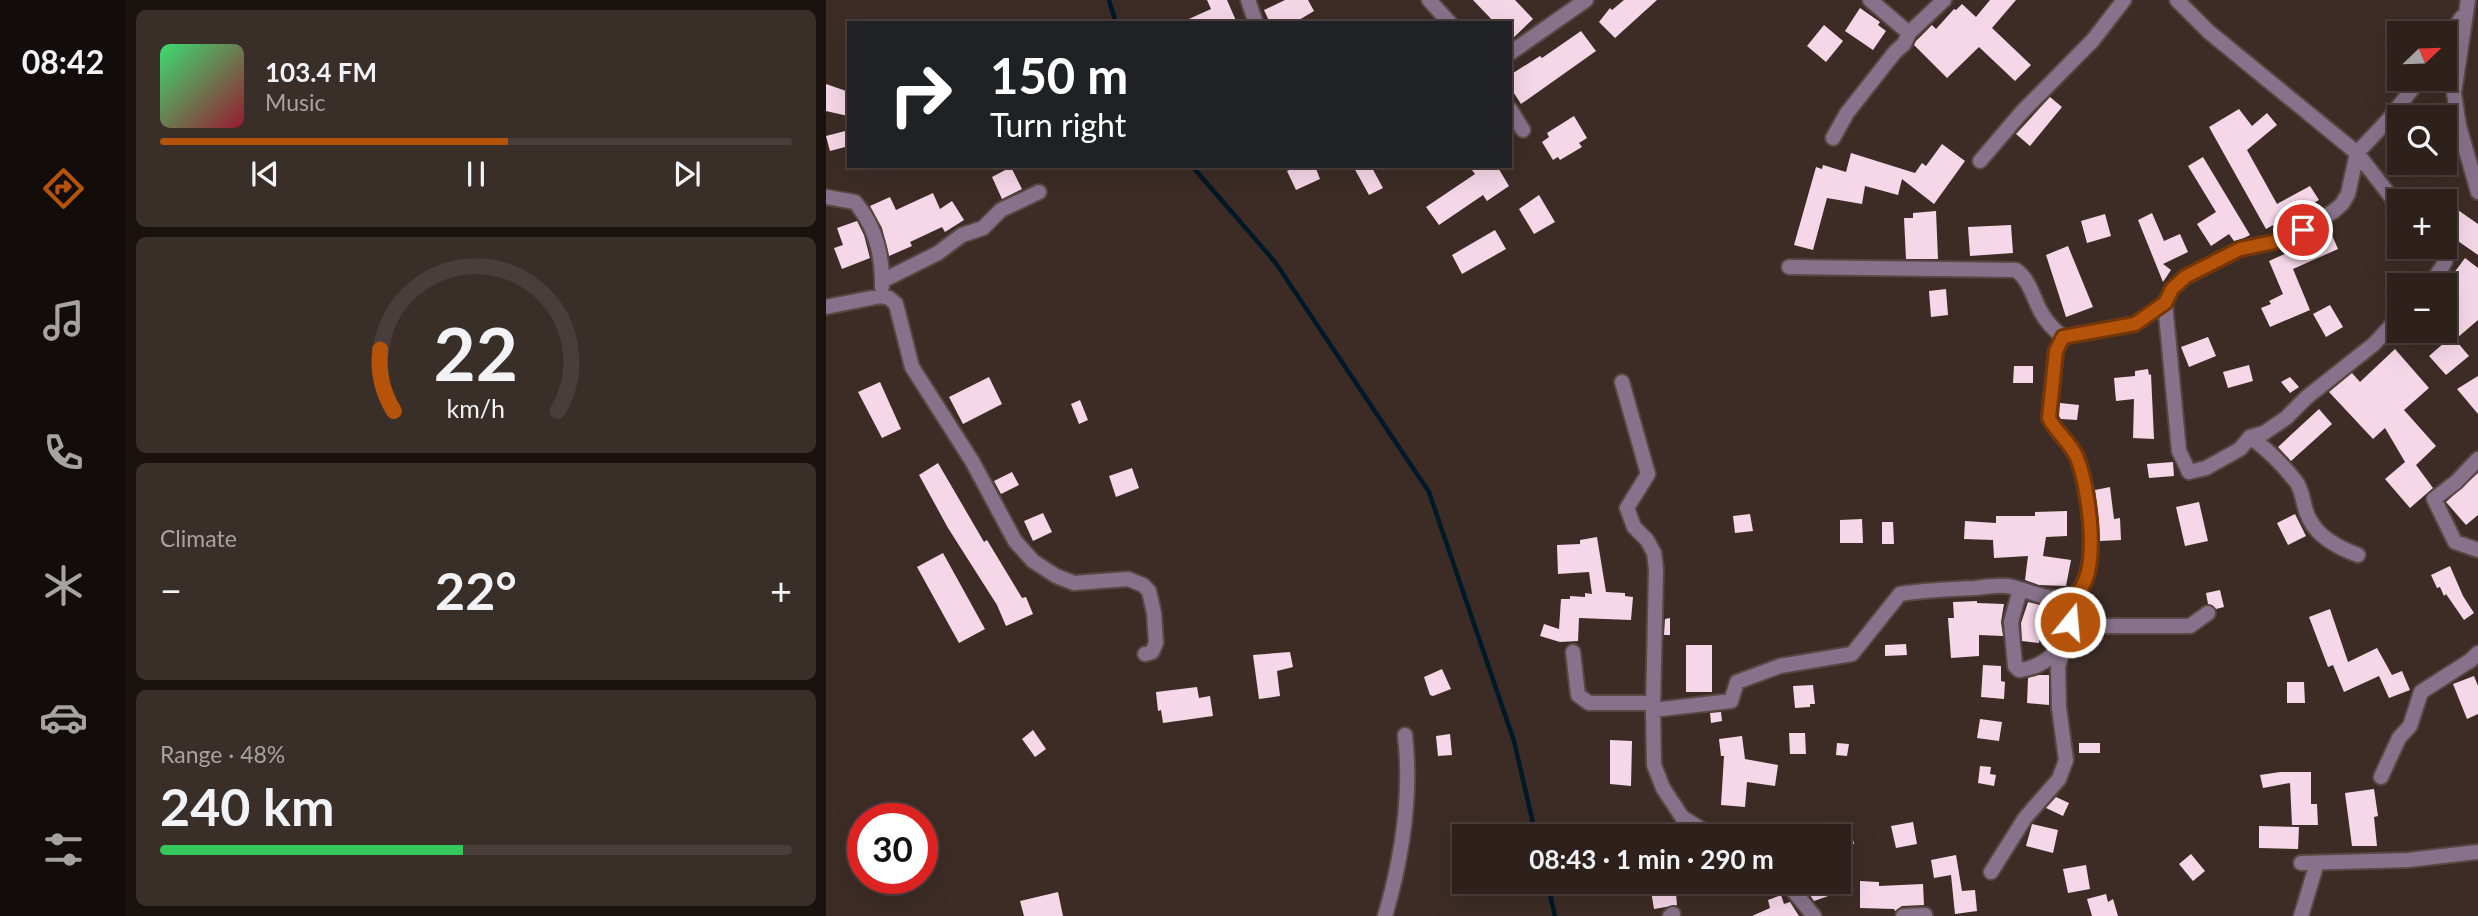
<!DOCTYPE html>
<html lang="en">
<head>
<meta charset="utf-8">
<style>
	:root { --surface:#2e211c; --page:#3a2e29; --text:#f1f3f6; --muted:#a7a3a3; --line:#493e3b; --accent:#b45309 }
	body { margin:0; font-family:Lato,sans-serif; background:var(--page); color:var(--text); height:100vh; display:flex; flex-direction:column; font-size:26px; white-space:nowrap }
	* { box-sizing:border-box; margin:0 }
	p { font-size:23px; color:var(--muted) }
	.icon { flex:none; width:38px; height:38px; fill:none; stroke:currentColor; stroke-width:2; stroke-linecap:round; stroke-linejoin:round }
	.map { position:relative; flex:1; overflow:hidden }
	.side { display:flex; flex-direction:column; gap:10px; padding:10px; background:#19120f; width:700px }
	.side>* { flex:none }
	.hud { position:absolute; left:21px; top:21px; width:665px; height:147px; border-radius:0px; box-shadow:0 7px 28px #0002,0 0 0 2px var(--line); background:#202124; color:#fff; overflow:hidden }
	.needle { width:46px; rotate:67deg }
	.fabs { position:absolute; left:1561px; top:21px; display:grid; gap:14px }
	.fabs a { display:grid; place-items:center; width:70px; height:70px; border-radius:0px; background:var(--surface); box-shadow:0 7px 28px #0002,0 0 0 2px var(--line); font-size:35px }
	.speed { position:absolute; left:21px; top:803px; display:flex; gap:14px; font-size:35px; font-weight:700; text-align:center }
	.speed>* { display:grid; place-content:center; width:91px; height:91px; border-radius:50%; background:var(--surface); box-shadow:0 7px 28px #0002,0 0 0 2px var(--line); line-height:1 }
	.speed .limit { border:10px solid #d22; background:#fff; color:#111 }
	.pin { position:absolute; display:grid; place-items:center; width:60px; height:60px; color:#fff; margin:-30px; border:4px solid #fff; border-radius:50%; box-shadow:0 2px 7px #0007 }
	.me { position:absolute; width:77px; margin:-38px; rotate:17deg; stroke-linejoin:round; filter:drop-shadow(0 0 5px #0008) }
	.turn { display:flex; align-items:center; gap:24px; height:147px; padding:0 28px; font-size:32px }
	.turn .icon { width:91px; height:91px; stroke-width:2.5 }
	.turn b { display:block; font-size:49px; line-height:60px }
	.big { font-size:52px; font-weight:700; line-height:1.1 }
	.side .widget { flex:1; display:flex; flex-direction:column; justify-content:center; gap:10px; min-width:0; padding:0 24px; border-radius:10px; background:var(--page) }
	.side .dial { align-items:center; gap:0 }
	.dial svg { height:182px; overflow:visible; fill:none; stroke:var(--line); stroke-width:7; stroke-linecap:round; text-anchor:middle }
	.dial text { fill:var(--text); stroke:none }
	.song { display:flex; align-items:center; gap:21px }
	.cover { width:84px; height:84px; border-radius:10px; background:linear-gradient(135deg,hsl(140 70% 55%),hsl(350 70% 35%)) }
	.played { height:7px; border-radius:4px; background:linear-gradient(90deg,var(--accent) 55%,var(--line) 55%) }
	.keys { display:flex; justify-content:space-around; direction:ltr }
	.heat { display:flex; justify-content:space-between; align-items:center; font-size:38px; direction:ltr }
	.charge { height:10px; border-radius:5px; background:linear-gradient(90deg,#34c759 48%,var(--line) 0) }
	.trip { position:absolute; left:626px; top:824px; width:399px; height:70px; border-radius:0px; background:var(--surface); box-shadow:0 7px 28px #0002,0 0 0 2px var(--line); font-weight:700; line-height:70px; text-align:center }
	main { display:flex; flex:1; min-height:0 }
	.tab-bar { display:flex; flex-direction:column; width:126px; justify-content:space-around; align-items:center; background:#120d0b; color:var(--muted) }
	.tab-bar .icon { width:49px; height:49px }
	.tab-bar .current { color:var(--accent) }
	.tab-bar b { font-size:32px; color:var(--text) }
	.map>svg:first-child { display:block }
</style>
</head>
<body>
<main>
<nav class="tab-bar">
<b>08:42</b>
<svg class="icon current" aria-label="directions" viewBox="0 0 24 24"><path d="M12 3l9 9-9 9-9-9zM9 14v-3h6M13 9l2 2-2 2"/></svg>
<svg class="icon" aria-label="music" viewBox="0 0 24 24"><path d="M9 18V5l10-2v13"/><circle cx="6" cy="18" r="3"/><circle cx="16" cy="16" r="3"/></svg>
<svg class="icon" aria-label="phone" viewBox="0 0 24 24"><path d="M5 4h4l2 5-3 2q2 4 5 5l2-3 5 2v4C11 20 4 13 5 4z"/></svg>
<svg class="icon" aria-label="climate" viewBox="0 0 24 24"><path d="M12 3v18M4 7l16 10M4 17L20 7"/></svg>
<svg class="icon" aria-label="car" viewBox="0 0 24 24"><path d="M5 17H2v-5l4-1 3-4h7l3 4 3 1v5h-3M9 17h6M6 11h13"/><circle cx="7" cy="17" r="2"/><circle cx="17" cy="17" r="2"/></svg>
<svg class="icon" aria-label="filters" viewBox="0 0 24 24"><path d="M4 7h16M4 17h16"/><circle cx="9" cy="7" r="2"/><circle cx="15" cy="17" r="2"/></svg>
</nav>
<section class="side">
<div class="widget">
<div class="song"><i class="cover"></i><div><b>103.4 FM</b><p>Music</p></div></div>
<div class="played"></div>
<div class="keys"><svg class="icon" aria-label="previous" viewBox="0 0 24 24"><path d="M18 5L8 12l10 7zM5 5v14"/></svg><svg class="icon" aria-label="pause" viewBox="0 0 24 24"><path d="M8 5v14M16 5v14"/></svg><svg class="icon" aria-label="next" viewBox="0 0 24 24"><path d="M6 5l10 7-10 7zM19 5v14"/></svg></div>
</div>
<div class="widget dial"><svg viewBox="0 0 100 80">
<path d="M14 69A42 42 0 1 1 86 69"/>
<path d="M14 69A42 42 0 0 1 8 42" stroke="#b45309"/>
<text x="50" y="56" font-size="32" font-weight="700">22</text>
<text x="50" y="72" font-size="11">km/h</text>
</svg></div>
<div class="widget"><p>Climate</p>
<div class="heat"><a>−</a><b class="big">22°</b><a>+</a></div>
</div>
<div class="widget"><p>Range · 48%</p><b class="big">240 km</b><div class="charge"></div></div>
</section>
<div class="map">
<svg width="1652" height="916" viewBox="0 0 1652 916">
	<rect width="100%" height="100%" fill="#3d2c26"/>
	<g fill="none" stroke-linecap="round" stroke-linejoin="round">
		<path stroke="#001926" stroke-width="4.5" d="M283,0L290,23
			M366,166L449,262L603,492L688,741L710,836
			M721,882L729,916"/>
	</g>
	<path fill="#f6d7e8" d="M381,0H401L411,23H354L385,9Z
		M459,0H482L488,11L468,23H444L438,10Z
		M647,0H689L707,19L684,41V23H669Z
		M798,0H831L789,38L773,22L784,8L786,10Z
		M1164,0H1190L1166,28L1205,65L1189,81L1153,47L1121,78L1088,45L1090,41L1106,25L1110,29L1128,9L1130,10L1136,4L1150,17Z
		M1034,8L1054,22L1052,25L1060,31L1047,50L1019,31Z
		M998,25L1017,41L1000,62L981,46Z
		M755,31L770,51L695,104L684,87V75L714,56L716,58Z
		M0,84L23,92L22,116L0,111Z
		M1224,97L1236,107L1204,146L1190,134Z
		M1413,109L1426,126L1441,113L1451,125L1421,150L1451,204L1484,186L1493,200L1440,229L1383,127Z
		M748,116L761,138L753,143L756,147L734,160L732,157L727,160L716,142L723,137L721,133Z
		M23,130V146L4,151L0,136Z
		M1116,144L1139,161L1108,204L1076,179L1072,195L1039,186L1036,204L1001,198L987,250L968,245L990,167L996,169L997,165L1020,172L1025,153L1089,173L1096,163L1100,166Z
		M1377,157L1424,235L1418,238L1408,241L1403,234L1385,246L1371,224L1390,212L1362,166Z
		M472,166H489L494,179L470,190L461,171Z
		M527,166H545L557,188L543,195Z
		M643,166H671L683,186L661,201L657,195L613,225L600,207L649,174Z
		M185,167L196,189L176,199L166,177Z
		M107,193L114,209L126,201L138,220L119,232L116,227L84,242L86,246L63,256L56,228L44,206L64,197L70,210Z
		M713,195L729,222L708,234L693,209Z
		M1619,201L1652,224V255L1619,232Z
		M1110,211L1112,259H1080L1078,218H1087V213Z
		M1326,213L1338,241L1354,234L1362,252L1337,264L1345,270L1337,282L1312,220Z
		M1279,214L1285,236L1261,243L1255,221Z
		M31,221L38,235L44,258L16,269L8,248L17,245L11,228Z
		M1185,225L1187,253L1144,256L1142,227Z
		M669,230L680,249L636,274L626,255Z
		M1495,232L1497,236L1505,233L1512,249L1467,269L1484,310L1444,327L1435,308L1445,304L1443,301L1457,294L1443,261L1472,248L1470,243Z
		M1242,246L1267,307L1240,317L1220,255Z
		M1639,258L1652,268V320L1631,338L1619,324V285Z
		M1120,289L1122,315L1105,317L1103,291Z
		M1504,305L1517,327L1500,337L1487,314Z
		M1626,336L1643,356L1620,375L1603,356Z
		M1382,337L1390,356L1363,367L1355,347Z
		M1569,349L1603,388L1578,410L1610,446L1590,465L1607,488L1584,508L1559,479L1579,462L1559,428L1547,439L1503,392L1526,373L1534,382Z
		M1423,365L1427,381L1402,388L1397,372Z
		M1188,366H1207V383H1187Z
		M1322,369L1323,375L1325,374L1328,439L1307,438L1308,399L1290,401L1288,378L1309,376V371Z
		M1652,376V414L1631,389Z
		M163,377L176,404L137,424L123,397Z
		M1464,377L1473,387L1464,393L1455,382Z
		M54,382L75,429L56,438L32,392Z
		M254,400L262,420L253,424L245,404Z
		M1234,403L1253,405L1251,420L1235,419L1233,416Z
		M1493,409L1506,424L1465,461L1452,447Z
		M1347,462L1348,476L1323,478L1321,464Z
		M112,463L158,542L161,540L196,598L200,597L207,614L180,626L171,605L122,528L93,475Z
		M306,468L313,488L290,497L283,476Z
		M186,472L193,485L175,494L168,481Z
		M1652,473V515L1640,525L1620,502Z
		M1284,487L1288,519L1294,518L1295,540L1274,541L1269,490Z
		M1373,502L1382,541L1359,546L1350,507Z
		M1241,511V536L1220,537L1217,556L1245,560L1240,586L1213,585L1199,580L1202,556L1168,558L1167,540L1138,539L1139,521L1170,523V516H1209V512Z
		M217,513L226,532L207,541L198,521Z
		M924,514L927,531L909,533L907,516Z
		M1469,514L1480,536L1462,545L1451,523Z
		M1036,519L1037,543H1014V520Z
		M1056,522H1067L1068,544H1056Z
		M771,537L780,592L799,593V596L807,597L805,620L753,618L752,641L734,642L714,636L718,624L733,629L735,599H744V596L759,597V593L766,594L763,572L732,574L731,545L754,544V540Z
		M117,553L159,629L133,643L91,567Z
		M1624,566L1637,596L1648,613L1638,620L1620,594L1618,596L1614,587L1611,588L1605,575Z
		M1394,590L1398,607L1390,609L1382,604L1380,593Z
		M1151,601V603L1178,604L1175,622L1177,636L1153,635V656L1125,658L1122,618H1128L1127,602Z
		M1202,602L1218,606L1212,628L1215,629L1213,643L1196,641L1195,623Z
		M1504,609L1522,662L1551,648L1566,675L1576,671L1584,690L1563,698L1553,676L1518,692L1507,665L1502,667L1483,617Z
		M844,618V635H838L839,619Z
		M1080,644L1081,655L1059,656V645Z
		M860,645H886V692H860Z
		M464,652L467,667L451,671L454,696L433,699L427,655Z
		M1157,665L1175,666V681L1179,682L1178,699L1155,697Z
		M616,669L625,689L607,696L604,695L598,677Z
		M1213,675H1223V705L1201,703L1202,678Z
		M1648,676L1652,686V714L1641,719L1627,684Z
		M1461,682H1478L1479,703H1461Z
		M987,685L989,704H984V707L969,708L967,686Z
		M371,687L373,698L384,696L387,716L337,723L335,710L332,711L330,692Z
		M895,712L896,721L885,723L884,713Z
		M1154,719L1176,722L1173,741L1151,738Z
		M207,730L220,749L209,757L196,739Z
		M963,733H979L980,754H964Z
		M624,734L626,755L612,756L610,736Z
		M916,736L919,759L952,765L949,786L921,782L919,807L895,805L898,756H895L893,739Z
		M784,740L806,741L805,786L784,784Z
		M1011,743L1023,744L1021,756L1010,755Z
		M1253,743H1274V753H1253Z
		M1154,766L1165,767L1164,774L1170,775L1168,786L1152,783Z
		M1454,772H1485V804H1491L1492,825H1466L1464,783L1437,788L1434,775Z
		M1548,789L1552,816L1548,817L1551,846H1526L1519,793Z
		M1230,797L1243,803L1237,816L1220,808Z
		M1087,822L1091,844L1070,848L1065,826Z
		M1206,824L1232,830L1227,853L1200,846Z
		M1433,826L1473,827L1472,849L1433,848Z
		M1025,831L1028,844L1013,847V833Z
		M1365,854L1379,871L1367,881L1353,864Z
		M1130,855L1136,891L1149,890L1151,911L1129,914L1125,875L1108,878L1105,860Z
		M1260,865L1264,889L1242,893L1237,869Z
		M1034,881L1053,882V886L1097,884L1098,905L1076,906L1069,911L1068,909L1034,908Z
		M829,882H849L851,905L828,909L825,891Z
		M975,882H1007L1011,893L988,901Z
		M232,892L237,916H198L194,901Z
		M1280,894L1282,902L1287,899L1292,916H1266L1261,899Z
		M955,895L958,904L964,902L973,916H926L944,908L942,900Z"/>
	<g fill="none" stroke-linecap="round" stroke-linejoin="round">
		<defs>
			<path id="minor" d="M422,0L430,23
				M603,0L624,23
				M1044,0L1083,33
				M1351,0L1383,32L1531,153L1573,207
				M1642,0L1628,93L1633,126L1652,192
				M1619,42L1636,17
				M684,53L760,0
				M684,109L697,130
				M1007,138L1021,113L1069,52L1078,44L1083,33L1118,0
				M1154,161L1195,113L1267,40L1298,0
				M0,197L29,202C49,226 57,255 56,287
				M963,267L1190,270C1204,280 1207,298 1215,312C1221,323 1228,330 1237,337L1309,324L1339,303L1346,289L1359,277L1414,249L1448,242L1477,230L1508,211L1516,204L1522,194L1531,153L1562,120L1594,79
				M56,281L112,253L136,235L157,228L175,210L213,192
				M1603,285C1613,271 1626,260 1619,242
				M1339,303L1353,451L1363,472L1380,468L1414,449L1424,437L1438,433L1460,418L1481,397L1548,344L1573,317
				M0,307L55,296L63,298L70,304L86,367L146,461L189,541L207,561L230,576L248,583L302,579L317,585L323,591L328,613L330,643L326,652L319,654
				M796,382L822,474L801,508L808,527L821,540L828,553L830,569L827,710L828,765L837,788L856,817L886,836
				M1424,437C1441,449 1458,466 1471,483C1478,494 1477,509 1484,520C1493,538 1513,548 1532,555
				M1652,459L1630,482L1608,499L1629,542L1652,550
				M1194,590L1185,622L1189,666L1193,670C1231,666 1248,631 1246,596
				M1244,622L1271,626H1364L1382,613
				M747,652L752,695L763,703H827
				M827,710L905,701L911,682L954,666L1026,654L1074,594C1099,590 1124,589 1149,588C1159,587 1171,585 1181,586C1200,589 1218,600 1238,598C1281,594 1262,484 1251,457C1244,442 1230,433 1223,418L1230,351L1237,337
				M1555,777L1573,738L1584,726L1595,692L1645,660L1652,653
				M1475,863L1582,860L1652,852
				M1165,872L1199,818L1233,779L1240,760L1233,708L1232,667L1239,641
				M960,882L988,916
				M559,916C576,858 586,796 579,735
				M844,916L847,914
				M1077,916L1099,915
				M1475,916L1491,863"/>
		</defs>
		<use href="#minor" stroke="#584843" stroke-width="18"/>
		<use href="#minor" stroke="#88728b" stroke-width="14"/>
	</g>
	<g fill="none" stroke-linecap="round" stroke-linejoin="round">
		<defs>
			<path id="route" d="M1244,622L1247,612L1246,596C1278,582 1262,484 1251,458C1245,442 1230,433 1223,418L1230,351L1237,337L1309,324L1339,303L1346,289L1359,277L1414,249L1448,242L1477,230"/>
		</defs>
		<use href="#route" stroke="#753606" stroke-width="18"/>
		<use href="#route" stroke="#b45309" stroke-width="12"/>
	</g>
</svg>
<div class="fabs">
<a><svg class="needle" viewBox="-14 -14 28 28"><path d="M0-13l5 13h-10z" fill="#e53935"/><path d="M0 13l5-13h-10z" fill="#a7a3a3"/></svg></a>
<a><svg class="icon" aria-label="search" viewBox="0 0 24 24"><circle cx="10" cy="10" r="6"/><path d="M15 15l6 6"/></svg></a>
<a>+</a>
<a>−</a>
</div>
<div class="speed"><div class="limit">30</div></div>
<div class="pin" style="left:1477px;top:230px;background:#d93025"><svg class="icon" aria-label="arrive" viewBox="0 0 24 24"><path d="M6 21V4h12l-3 4 3 4H6"/></svg></div>
<svg class="me" style="left:1244px;top:622px" viewBox="-20 -20 40 40"><circle r="17" fill="#b45309" stroke="#fff" stroke-width="3"/><path d="M0-11L8 9 0 5-8 9z" fill="#fff"/></svg>
<div class="trip">08:43 · 1 min · 290 m</div>
<div class="hud">
<div class="turn"><svg class="icon" aria-label="right" viewBox="0 0 24 24"><path d="M7 20v-9h11M14 6l5 5-5 5"/></svg><div><b>150 m</b>Turn right</div></div>
</div>
</div>
</main>
</body>
</html>
